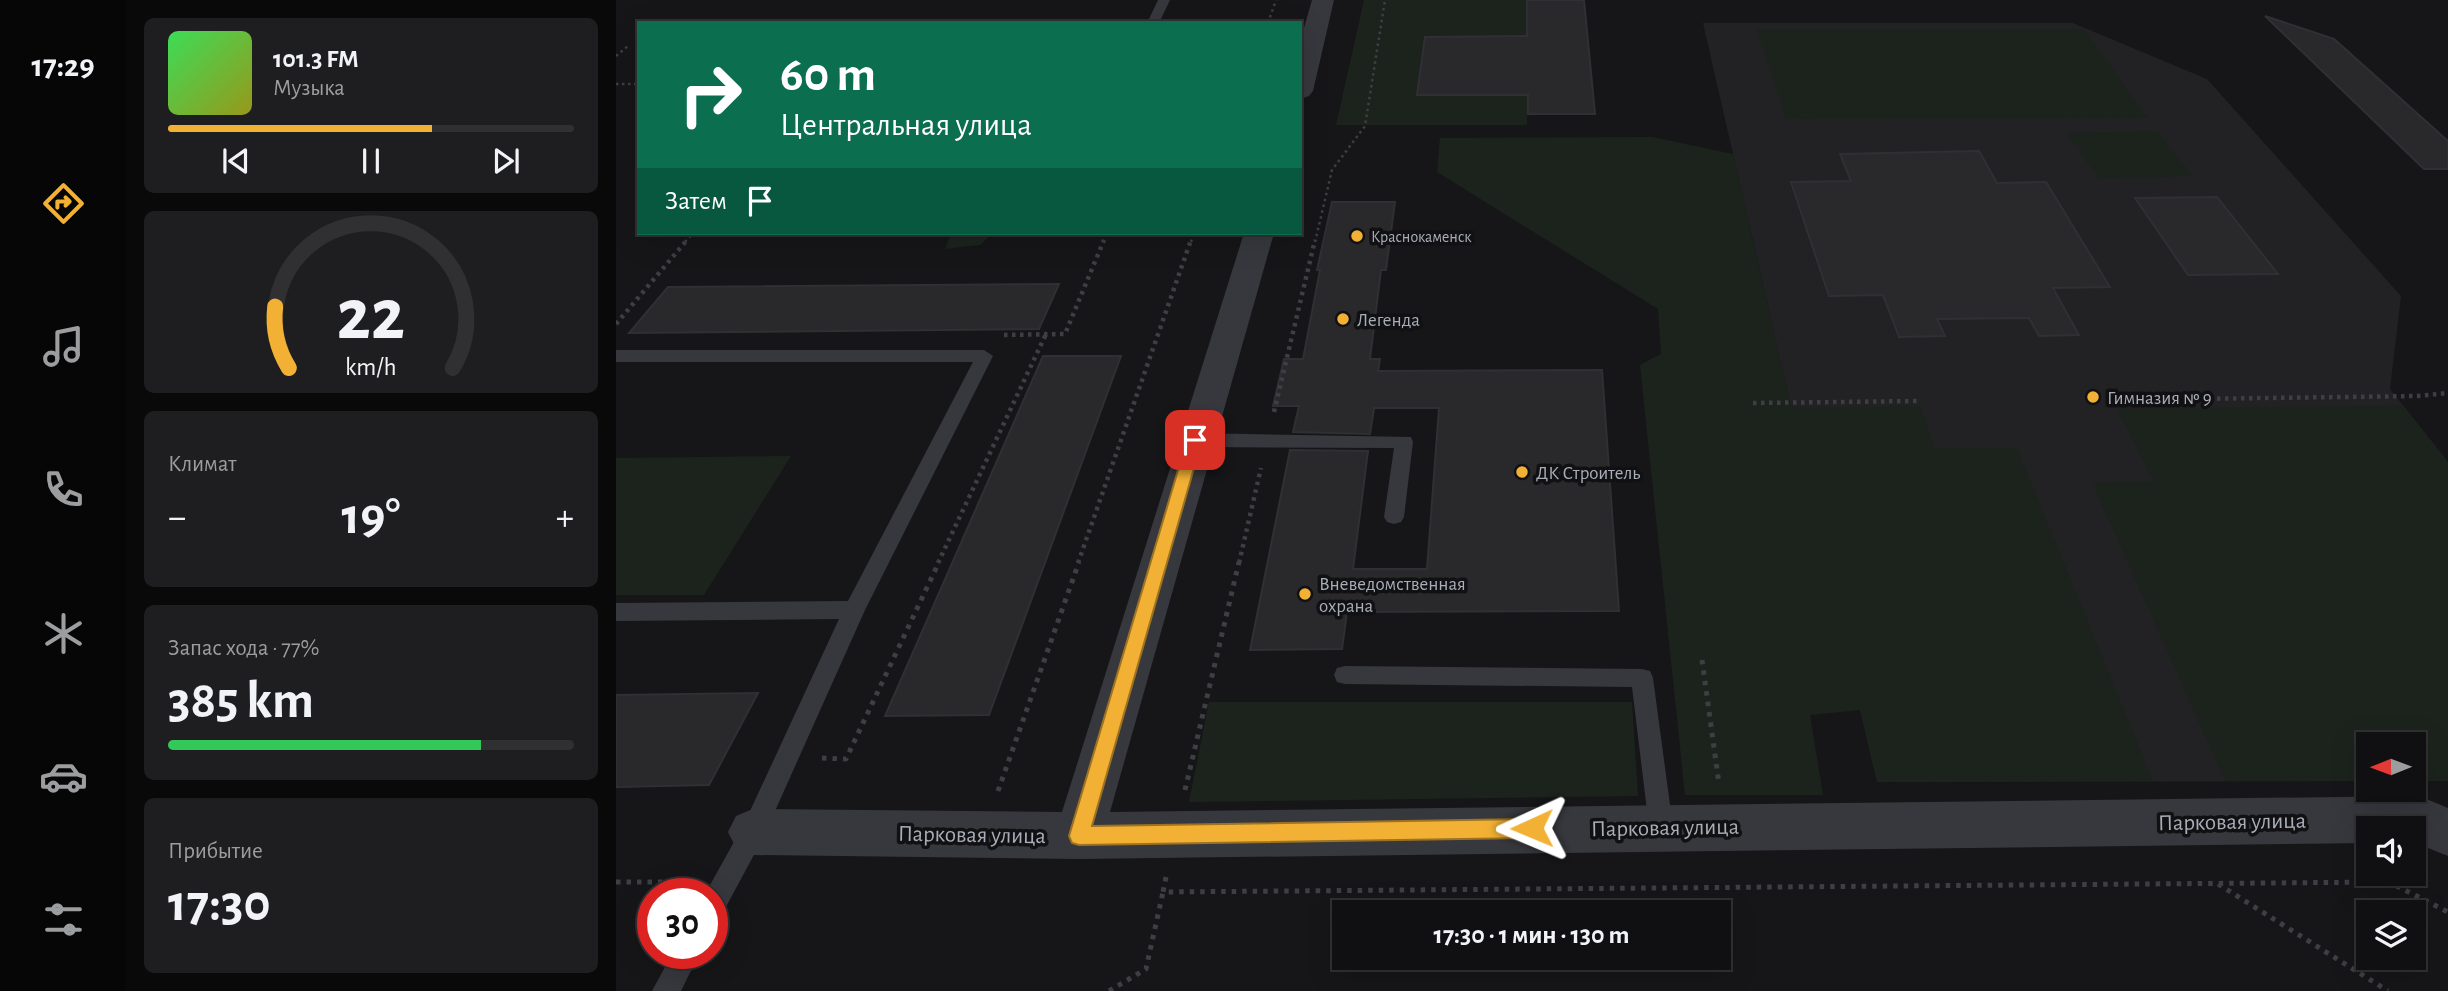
<!DOCTYPE html>
<html lang="ru">
<head>
<meta charset="utf-8">
<style>
	:root { --surface:#101012; --page:#1e1e20; --text:#f1f3f6; --muted:#9c9d9f; --line:#303032; --accent:#f2b134 }
	body { margin:0; font-family:"Alegreya Sans",sans-serif; background:var(--page); color:var(--text); height:100vh; display:flex; flex-direction:column; font-size:26px; white-space:nowrap }
	* { box-sizing:border-box; margin:0 }
	p { font-size:23px; color:var(--muted) }
	.icon { flex:none; width:38px; height:38px; fill:none; stroke:currentColor; stroke-width:2; stroke-linecap:round; stroke-linejoin:round }
	.map { position:relative; flex:1; overflow:hidden }
	.drawer { display:flex; flex-direction:column; gap:18px; padding:18px; background:#09090a; width:490px }
	.drawer>* { flex:none }
	.guide { position:absolute; left:21px; top:21px; width:665px; height:214px; border-radius:0px; box-shadow:0 7px 28px #0002,0 0 0 2px var(--line); background:#0b6e4f; color:#fff; overflow:hidden }
	.needle { width:46px; rotate:269deg }
	.fabs { position:absolute; left:1740px; top:732px; display:grid; gap:14px }
	.fabs a { display:grid; place-items:center; width:70px; height:70px; border-radius:0px; background:var(--surface); box-shadow:0 7px 28px #0002,0 0 0 2px var(--line); font-size:35px }
	.speed { position:absolute; left:21px; top:878px; display:flex; gap:14px; font-size:35px; font-weight:700; text-align:center }
	.speed>* { display:grid; place-content:center; width:91px; height:91px; border-radius:50%; background:var(--surface); box-shadow:0 7px 28px #0002,0 0 0 2px var(--line); line-height:1 }
	.speed .limit { border:10px solid #d22; background:#fff; color:#111 }
	.pin { position:absolute; display:grid; place-items:center; width:60px; height:60px; color:#fff; margin:-30px; border-radius:14px; box-shadow:0 4px 10px #0006 }
	.me { position:absolute; width:77px; margin:-38px; rotate:269deg; stroke-linejoin:round; filter:drop-shadow(0 0 5px #0008) }
	.turn { display:flex; align-items:center; gap:24px; height:147px; padding:0 28px; font-size:32px }
	.turn .icon { width:91px; height:91px; stroke-width:2.5 }
	.turn b { display:block; font-size:49px; line-height:60px }
	.then { display:flex; align-items:center; height:66px; padding:0 28px; background:#0003; gap:14px; font-size:26px }
	.big { font-size:52px; font-weight:700; line-height:1.1 }
	.drawer .widget { flex:1; display:flex; flex-direction:column; justify-content:center; gap:10px; min-width:0; padding:0 24px; border-radius:10px; background:var(--page) }
	.drawer .dial { align-items:center; gap:0 }
	.dial svg { height:182px; overflow:visible; fill:none; stroke:var(--line); stroke-width:7; stroke-linecap:round; text-anchor:middle }
	.dial text { fill:var(--text); stroke:none }
	.song { display:flex; align-items:center; gap:21px }
	.cover { width:84px; height:84px; border-radius:10px; background:linear-gradient(135deg,hsl(130 70% 55%),hsl(60 70% 35%)) }
	.played { height:7px; border-radius:4px; background:linear-gradient(90deg,var(--accent) 65%,var(--line) 65%) }
	.keys { display:flex; justify-content:space-around; direction:ltr }
	.heat { display:flex; justify-content:space-between; align-items:center; font-size:38px; direction:ltr }
	.charge { height:10px; border-radius:5px; background:linear-gradient(90deg,#34c759 77%,var(--line) 0) }
	.trip { position:absolute; left:716px; top:900px; width:399px; height:70px; border-radius:0px; background:var(--surface); box-shadow:0 7px 28px #0002,0 0 0 2px var(--line); font-weight:700; line-height:70px; text-align:center }
	main { display:flex; flex:1; min-height:0 }
	.menu { display:flex; flex-direction:column; width:126px; justify-content:space-around; align-items:center; background:#060607; color:var(--muted) }
	.menu .icon { width:49px; height:49px }
	.menu .on { color:var(--accent) }
	.menu b { font-size:32px; color:var(--text) }
	.map>svg:first-child { display:block }
</style>
</head>
<body>
<main>
<nav class="menu">
<b>17:29</b>
<svg class="icon on" aria-label="directions" viewBox="0 0 24 24"><path d="M12 3l9 9-9 9-9-9zM9 14v-3h6M13 9l2 2-2 2"/></svg>
<svg class="icon" aria-label="music" viewBox="0 0 24 24"><path d="M9 18V5l10-2v13"/><circle cx="6" cy="18" r="3"/><circle cx="16" cy="16" r="3"/></svg>
<svg class="icon" aria-label="phone" viewBox="0 0 24 24"><path d="M5 4h4l2 5-3 2q2 4 5 5l2-3 5 2v4C11 20 4 13 5 4z"/></svg>
<svg class="icon" aria-label="climate" viewBox="0 0 24 24"><path d="M12 3v18M4 7l16 10M4 17L20 7"/></svg>
<svg class="icon" aria-label="car" viewBox="0 0 24 24"><path d="M5 17H2v-5l4-1 3-4h7l3 4 3 1v5h-3M9 17h6M6 11h13"/><circle cx="7" cy="17" r="2"/><circle cx="17" cy="17" r="2"/></svg>
<svg class="icon" aria-label="filters" viewBox="0 0 24 24"><path d="M4 7h16M4 17h16"/><circle cx="9" cy="7" r="2"/><circle cx="15" cy="17" r="2"/></svg>
</nav>
<section class="drawer">
<div class="widget">
<div class="song"><i class="cover"></i><div><b>101.3 FM</b><p>Музыка</p></div></div>
<div class="played"></div>
<div class="keys"><svg class="icon" aria-label="previous" viewBox="0 0 24 24"><path d="M18 5L8 12l10 7zM5 5v14"/></svg><svg class="icon" aria-label="pause" viewBox="0 0 24 24"><path d="M8 5v14M16 5v14"/></svg><svg class="icon" aria-label="next" viewBox="0 0 24 24"><path d="M6 5l10 7-10 7zM19 5v14"/></svg></div>
</div>
<div class="widget dial"><svg viewBox="0 0 100 80">
<path d="M14 69A42 42 0 1 1 86 69"/>
<path d="M14 69A42 42 0 0 1 8 42" stroke="#f2b134"/>
<text x="50" y="56" font-size="32" font-weight="700">22</text>
<text x="50" y="72" font-size="11">km/h</text>
</svg></div>
<div class="widget"><p>Климат</p>
<div class="heat"><a>−</a><b class="big">19°</b><a>+</a></div>
</div>
<div class="widget"><p>Запас хода · 77%</p><b class="big">385 km</b><div class="charge"></div></div>
<div class="widget"><p>Прибытие</p><b class="big">17:30</b></div>
</section>
<div class="map">
<svg width="1832" height="991" viewBox="0 0 1832 991">
	<rect width="100%" height="100%" fill="#161618"/>
	<path fill="#222225" d="M1087,23H1457L1591,79L1785,296L1774,389L1832,462V781H1797V744H1752V781L1261,782Z"/>
	<path fill="#1c231d" d="M748,0H911V36L809,37L801,94L912,95L911,125H720Z
		M1140,29H1468L1532,118L1170,119Z
		M1541,131L1577,176L1483,179L1451,133Z
		M1036,137L1117,154L1175,407L1305,406L1319,448H1401L1537,781L1261,782L1244,710L1194,715L1207,795H1069L1024,365L1045,354L1042,309L821,172L824,138Z
		M335,233H377L364,245L329,249Z
		M1787,405L1832,462V781H1797V744H1752V781H1609L1476,482L1538,481L1501,409Z
		M175,456L88,595H0V458Z
		M593,702H1016L1022,796L573,802Z"/>
	<path fill="#29292c" stroke="#303034" stroke-width="2" d="M911,0H968L979,114H912V95H801L809,37L911,36Z
		M1649,16L1718,39L1832,141V169H1808Z
		M1363,151L1381,183L1430,182L1494,287L1437,288L1463,335L1423,336L1413,318L1321,319L1329,336L1283,337L1267,295L1213,296L1175,182L1235,181L1224,154Z
		M1601,197L1662,274L1572,275L1519,198Z
		M716,202H779L770,270H765L754,359H764L762,371L986,370L1003,611L731,612L726,649L634,650L674,450L752,451L737,569H811L823,408H758L754,434L677,432L683,406H657L668,359H687L704,270H701Z
		M443,284L423,329L13,333L52,287Z
		M427,356H505L373,715L269,716Z
		M142,693L93,785L0,787V695Z"/>
	<g fill="none" stroke-linecap="round" stroke-linejoin="round">
		<path stroke="#3d3f44" stroke-width="2.5" stroke-dasharray="2.5 3.5" stroke-linecap="butt" d="M652,23L660,0
			M0,56L12,46
			M0,84H23
			M69,242L77,233
			M487,242L491,233
			M575,242L578,233
			M699,242L716,170L749,126L769,0"/>
		<path stroke="#3d3f44" stroke-width="4.5" stroke-dasharray="3.5 4.5" stroke-linecap="butt" d="M0,324L71,240
			M388,335L449,334L488,240
			M1497,400L1801,396L1832,393
			M1137,403L1303,401
			M658,412L699,240
			M322,563L430,334
			M462,563L575,240
			M623,563L645,468"/>
		<path stroke="#3d3f44" stroke-width="5" stroke-dasharray="4.5 6" stroke-linecap="butt" d="M1086,660L1103,784
			M206,758L230,759L323,562
			M569,790L623,562
			M382,791L463,562
			M550,877L547,892L1773,882L1832,912
			M0,882H73
			M1602,884L1772,991
			M493,991L530,969L547,892"/>
		<path fill="#37383d" fill-rule="evenodd" d="M542,0H554L543,23H531Z
			M0,350H368L377,356L249,610L146,840L105,916L96,920V894H89L128,824L223,619L0,621V603L232,601L357,362H0Z
			M579,433L795,437L797,442L788,517L785,522L778,524L771,522L768,517L778,448L579,447L573,445L570,440L573,435Z
			M729,666L1026,669L1034,671L1037,678L1057,827L1054,835L1045,839L1036,835L1033,827L1016,687L729,684L721,682L718,675L721,668Z
			M56,954H83L65,991H36Z"/>
		<path fill="#37383d" fill-rule="evenodd" d="M696,0H718L697,91L693,96L684,99V42Z
			M628,233H658L494,812L1803,796L1832,808V856L1797,842V828H1752V843L463,859L137,855L120,848L112,832L120,816L137,809L446,812Z"/>
	</g>
	<path fill="#f2b134" stroke="#9d7322" stroke-width="2" d="M579,435L586,440L476,826L916,819L923,821L926,828L923,835L916,838L463,845L456,843L453,836L571,440Z"/>
	<g fill="#f2b134" stroke="#111113" stroke-width="2.5">
		<circle cx="741" cy="236" r="7"/>
		<circle cx="727" cy="319" r="7"/>
		<circle cx="1477" cy="397" r="7"/>
		<circle cx="906" cy="472" r="7"/>
		<circle cx="689" cy="594" r="7"/>
	</g>
	<g text-anchor="middle" stroke-width="7" stroke-linejoin="round" paint-order="stroke">
		<g font-size="16" fill="#a8adb8" stroke="#111113" text-anchor="start">
			<text x="755" y="242">Краснокаменск</text>
		</g>
		<g font-size="19" fill="#a8adb8" stroke="#111113" text-anchor="start">
			<text x="741" y="326">Легенда</text>
			<text x="1491" y="404">Гимназия № 9</text>
			<text x="920" y="479">ДК Строитель</text>
			<text x="703" y="590">Вневедомственная<tspan x="703" dy="22">охрана</tspan></text>
		</g>
		<g font-size="23" fill="#a8adb8" stroke="#111113">
			<text transform="translate(1616 821) rotate(-1)" y="8">Парковая улица</text>
			<text transform="translate(1049 827) rotate(-1)" y="8">Парковая улица</text>
			<text transform="translate(356 834) rotate(1)" y="8">Парковая улица</text>
		</g>
	</g>
</svg>
<div class="fabs">
<a><svg class="needle" viewBox="-14 -14 28 28"><path d="M0-13l5 13h-10z" fill="#e53935"/><path d="M0 13l5-13h-10z" fill="#9c9d9f"/></svg></a>
<a><svg class="icon" aria-label="sound" viewBox="0 0 24 24"><path d="M4 9h4l5-4v14l-5-4H4zM17 9q2 3 0 6"/></svg></a>
<a><svg class="icon" aria-label="layers" viewBox="0 0 24 24"><path d="M12 4l9 5-9 5-9-5zM3 14l9 5 9-5"/></svg></a>
</div>
<div class="speed"><div class="limit">30</div></div>
<div class="pin" style="left:579px;top:440px;background:#d93025"><svg class="icon" aria-label="arrive" viewBox="0 0 24 24"><path d="M6 21V4h12l-3 4 3 4H6"/></svg></div>
<svg class="me" style="left:916px;top:828px" viewBox="-20 -20 40 40"><path d="M0-17L14 15 0 8-14 15z" fill="#f2b134" stroke="#fff" stroke-width="4"/></svg>
<div class="trip">17:30 · 1 мин · 130 m</div>
<div class="guide">
<div class="turn"><svg class="icon" aria-label="right" viewBox="0 0 24 24"><path d="M7 20v-9h11M14 6l5 5-5 5"/></svg><div><b>60 m</b>Центральная улица</div></div>
<div class="then">Затем<svg class="icon" aria-label="arrive" viewBox="0 0 24 24"><path d="M6 21V4h12l-3 4 3 4H6"/></svg></div>
</div>
</div>
</main>
</body>
</html>
